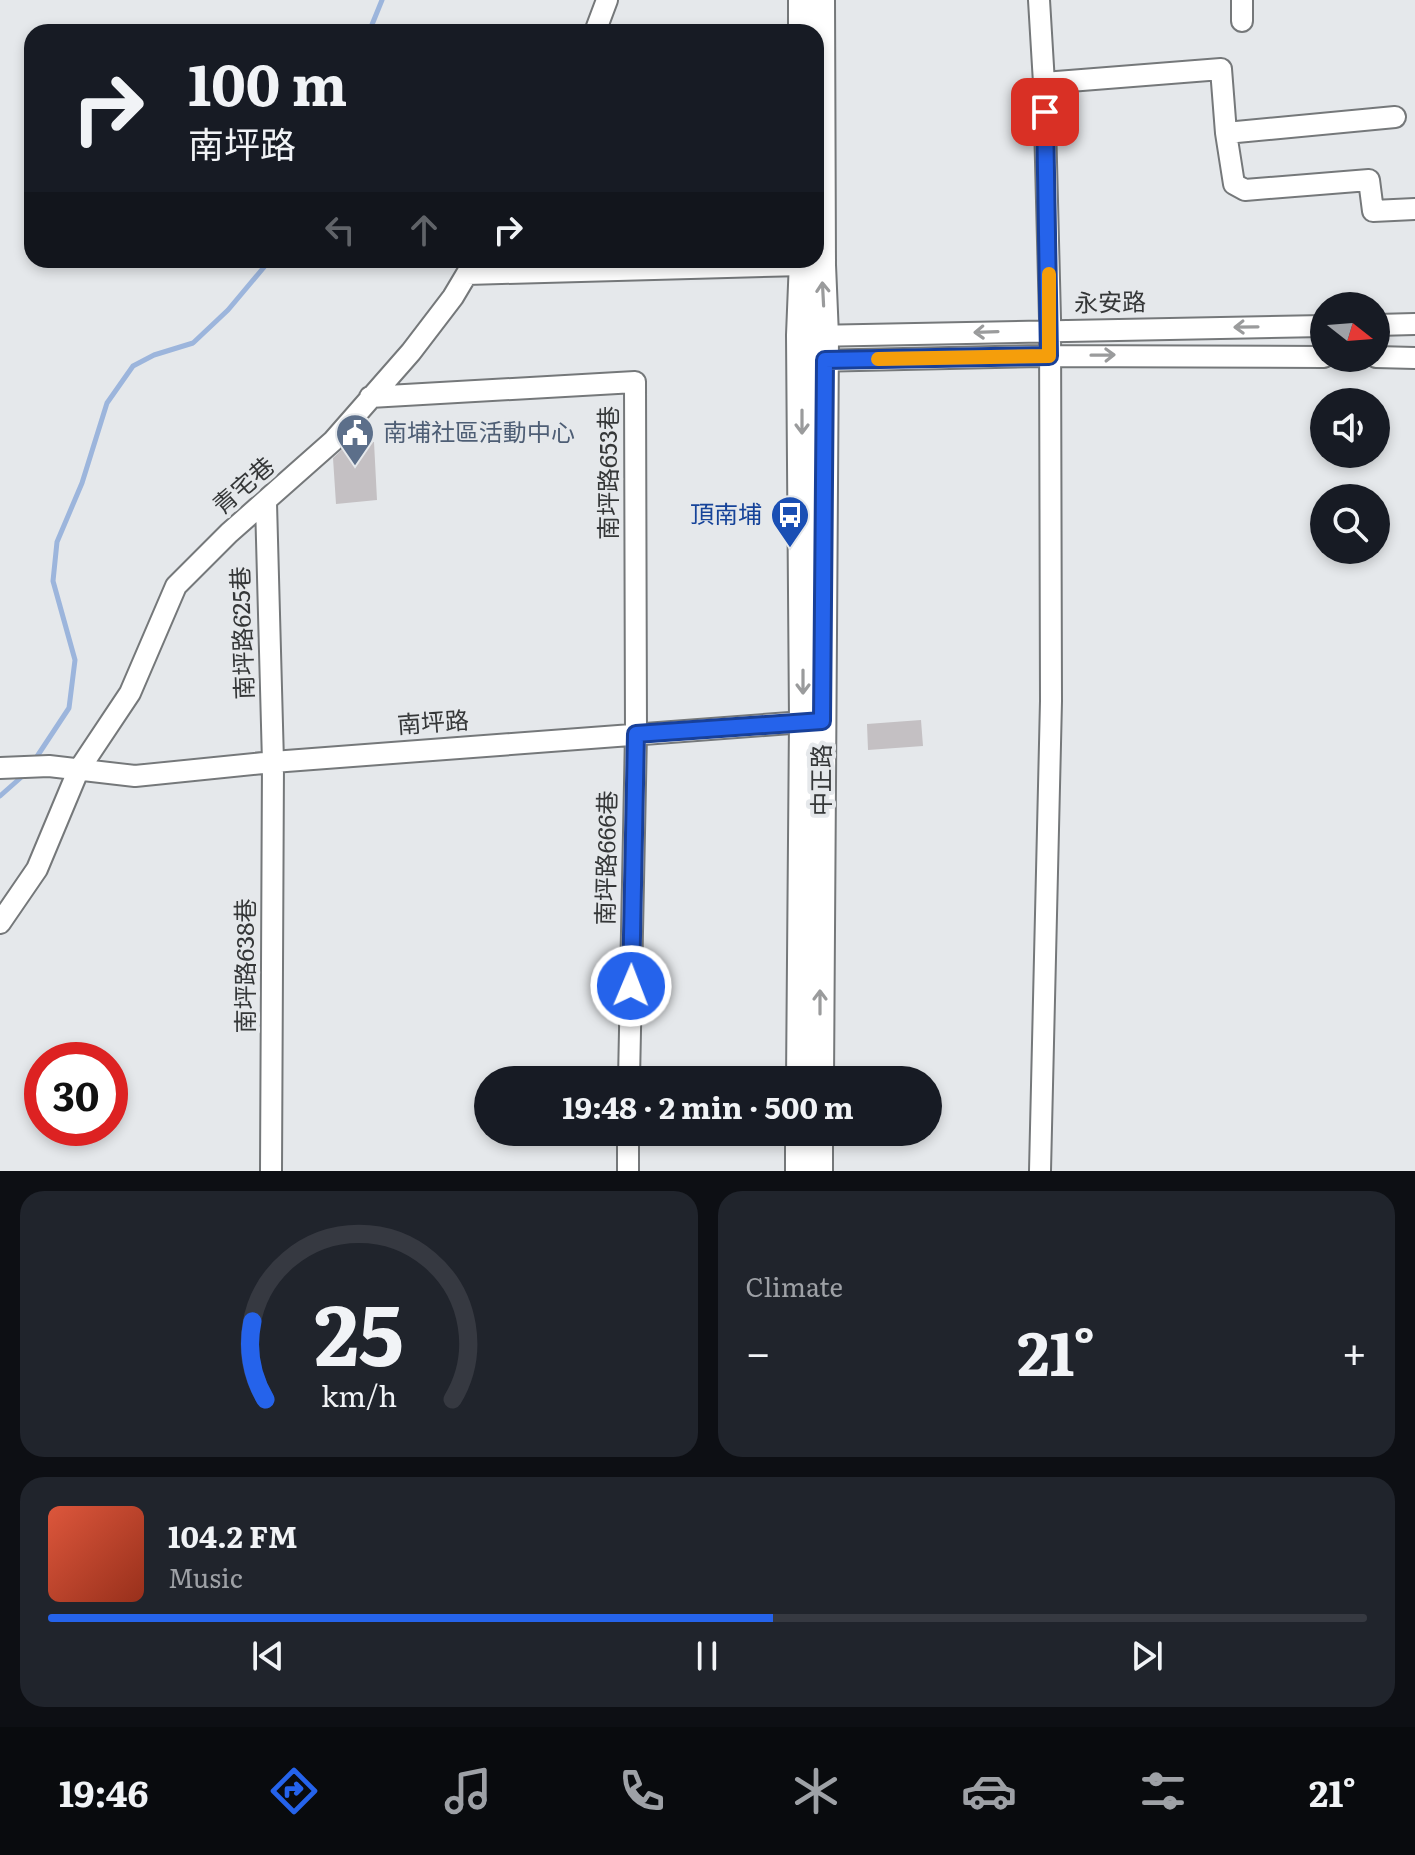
<!DOCTYPE html>
<html lang="en">
<head>
<meta charset="utf-8">
<style>
	:root { --surface:#171b24; --page:#20242c; --text:#f1f3f6; --muted:#9ea1a6; --line:#363941; --accent:#2563eb }
	body { margin:0; font-family:Literata,"Noto Sans TC",serif; background:var(--page); color:var(--text); height:100vh; display:flex; flex-direction:column; font-size:30px; white-space:nowrap }
	* { box-sizing:border-box; margin:0 }
	p { font-size:26px; color:var(--muted) }
	.icon { flex:none; width:44px; height:44px; fill:none; stroke:currentColor; stroke-width:2; stroke-linecap:round; stroke-linejoin:round }
	.map { position:relative; height:1171px; overflow:hidden }
	.details { display:flex; flex-direction:column; gap:20px; padding:20px; background:#0d0f14; flex:1 }
	.details>* { flex:none }
	.banner { position:absolute; left:24px; top:24px; width:800px; height:244px; border-radius:24px; box-shadow:0 4px 12px #0003; background:#171b24; color:var(--text); overflow:hidden }
	.needle { width:52px; rotate:107deg }
	.controls { position:absolute; left:1310px; top:292px; display:grid; gap:16px }
	.controls a { display:grid; place-items:center; width:80px; height:80px; border-radius:50%; background:var(--surface); box-shadow:0 4px 12px #0003; font-size:40px }
	.speed { position:absolute; left:24px; top:1042px; display:flex; gap:16px; font-size:40px; font-weight:700; text-align:center }
	.speed>* { display:grid; place-content:center; width:104px; height:104px; border-radius:50%; background:var(--surface); box-shadow:0 4px 12px #0003; line-height:1 }
	.speed .limit { border:12px solid #d22; background:#fff; color:#111 }
	.pin { position:absolute; display:grid; place-items:center; width:68px; height:68px; color:#fff; margin:-34px; border-radius:16px; box-shadow:0 4px 12px #0006 }
	.me { position:absolute; width:88px; margin:-44px; rotate:1deg; stroke-linejoin:round; filter:drop-shadow(0 0 6px #0008) }
	.turn { display:flex; align-items:center; gap:28px; height:168px; padding:0 32px; font-size:36px }
	.turn .icon { width:104px; height:104px; stroke-width:2.5 }
	.turn b { display:block; font-size:56px; line-height:68px }
	.lanes { display:flex; align-items:center; height:76px; padding:0 32px; background:#0003; justify-content:center; gap:40px; direction:ltr }
	.lanes .off { opacity:.35 }
	.big { font-size:60px; font-weight:700; line-height:1.1 }
	.details .tile { flex:1; display:flex; flex-direction:column; justify-content:center; gap:12px; min-width:0; padding:0 28px; border-radius:24px; background:var(--page) }
	.details .dial { align-items:center; gap:0 }
	.dial svg { height:208px; overflow:visible; fill:none; stroke:var(--line); stroke-width:7; stroke-linecap:round; text-anchor:middle }
	.dial text { fill:var(--text); stroke:none }
	.song { display:flex; align-items:center; gap:24px }
	.cover { width:96px; height:96px; border-radius:12px; background:linear-gradient(135deg,hsl(10 70% 55%),hsl(10 70% 35%)) }
	.played { height:8px; border-radius:4px; background:linear-gradient(90deg,var(--accent) 55%,var(--line) 55%) }
	.keys { display:flex; justify-content:space-around; direction:ltr }
	.heat { display:flex; justify-content:space-between; align-items:center; font-size:44px; direction:ltr }
	.details .tiles { flex:1; display:grid; gap:20px; grid-template-columns:1fr 1fr }
	.tile:last-child { grid-column:span 2 }
	.trip { position:absolute; left:474px; top:1066px; width:468px; height:80px; border-radius:40px; background:var(--surface); box-shadow:0 4px 12px #0003; font-weight:700; line-height:80px; text-align:center }
	.menu { display:flex; height:128px; justify-content:space-around; align-items:center; background:#090b0e; color:var(--muted) }
	.menu .icon { width:56px; height:56px }
	.menu .on { color:var(--accent) }
	.menu b { font-size:36px; color:var(--text) }
	.map>svg:first-child { display:block }
</style>
</head>
<body>
<div class="map">
<svg width="1415" height="1171" viewBox="0 0 1415 1171">
	<rect width="100%" height="100%" fill="#e5e8eb"/>
	<g fill="none" stroke-linecap="round" stroke-linejoin="round">
		<path stroke="#9cb5dc" stroke-width="5" d="M369,32L382,0
			M34,761L69,708L75,660L53,581L57,542L82,483L107,403L133,366L154,355L193,343L228,310L270,260
			M0,796L26,773"/>
	</g>
	<path fill="#c4c0c3" d="M374,442L377,500L336,504L333,458L348,444Z
		M921,720L923,746L868,750L867,724Z"/>
	<g fill="none" stroke-linecap="round" stroke-linejoin="round">
		<defs>
			<path id="minor" d="M1039,0L1044,83L1050,319L1051,701L1040,1171
				M1242,0V21
				M595,32L607,0
				M1044,83L1221,69L1226,133L1234,184L1245,190L1369,180L1373,211L1415,209
				M1226,133L1395,117
				M467,274L803,265
				M1376,325L1415,324
				M812,336L1324,326
				M1376,357L1415,358
				M813,361L1042,356L1324,357
				M370,397L635,382L636,734L629,1080
				M266,503L273,762L271,1171
				M0,768L49,766L135,776L273,762L817,721
				M0,923L37,869L78,771L130,693L176,586L229,533L333,441L411,352L453,297L475,260
				M628,1171V1132"/>
			<path id="major" d="M802,0V32
				M800,1080L803,721L800,335L803,260
				M820,1080L825,336L822,265L821,0
				M799,1171V1132
				M819,1171V1132"/>
		</defs>
		<use href="#minor" stroke="#75787a" stroke-width="24"/>
		<use href="#major" stroke="#75787a" stroke-width="30"/>
		<use href="#minor" stroke="#fff" stroke-width="20"/>
		<use href="#major" stroke="#fff" stroke-width="26"/>
	</g>
	<defs><path id="oneway-shaft" d="M-6 0H5M1.5-3L5.5 0L1.5 3" fill="none" stroke-width="1.6" stroke-linecap="round" stroke-linejoin="round" transform="scale(2)"/></defs>
	<g stroke="#9a9b9c">
		<use href="#oneway-shaft" transform="translate(823 294) rotate(-93)"/>
		<use href="#oneway-shaft" transform="translate(1246 327) rotate(179)"/>
		<use href="#oneway-shaft" transform="translate(986 332) rotate(178)"/>
		<use href="#oneway-shaft" transform="translate(1103 355) rotate(-1)"/>
		<use href="#oneway-shaft" transform="translate(802 422) rotate(90)"/>
		<use href="#oneway-shaft" transform="translate(803 682) rotate(90)"/>
		<use href="#oneway-shaft" transform="translate(820 1002) rotate(-90)"/>
	</g>
	<g fill="none" stroke-linecap="round" stroke-linejoin="round">
		<defs>
			<path id="route" d="M631,986L636,734L822,721L825,360L1049,356L1045,112"/>
		</defs>
		<use href="#route" stroke="#184099" stroke-width="20"/>
		<use href="#route" stroke="#2563eb" stroke-width="14"/>
		<path stroke="#f59e0b" stroke-width="14" d="M878,359L1049,356V274"/>
	</g>
	<defs>
		<symbol id="civic-pin" viewBox="-11 -11 22 30"><path d="M0 17L-7.5 6A9.5 9.5 0 1 1 7.5 6Z" fill="#5c6f8a" stroke="#e5e8eb"/><path d="M-.6-6.5H3V-4.5H.6V-3L4-1V1h2V6H-6V1h2V-1L-.6-3ZM-1.2 2.5V6h2.4V2.5Z" fill="#fff"/></symbol>
		<symbol id="bus-pin" viewBox="-11 -11 22 30"><path d="M0 17L-7.5 6A9.5 9.5 0 1 1 7.5 6Z" fill="#1a4fb4" stroke="#e5e8eb"/><path d="M-5-6H5V4H4V6H2V4H-2V6H-4V4H-5ZM-3.5-4V0h7V-4ZM-3.5 1.2v1.5H-2V1.2ZM2 1.2v1.5H3.5V1.2Z" fill="#fff"/></symbol>
	</defs>
	<g fill-rule="evenodd">
		<use href="#civic-pin" x="333" y="411" width="44" height="60"/>
		<use href="#bus-pin" x="768" y="493" width="44" height="60"/>
	</g>
	<g text-anchor="middle" stroke-width="8" stroke-linejoin="round" paint-order="stroke">
		<g font-size="24" fill="#353738" stroke="#e5e8eb">
			<text transform="translate(1110 303) rotate(-1)" y="8">永安路</text>
			<text transform="translate(609 473) rotate(-90)" y="8">南坪路653巷</text>
			<text transform="translate(244 486) rotate(-41)" y="8">青宅巷</text>
			<text transform="translate(243 633) rotate(-92)" y="8">南坪路625巷</text>
			<text transform="translate(433 723) rotate(-4)" y="8">南坪路</text>
			<text transform="translate(822 780) rotate(-90)" y="8">中正路</text>
			<text transform="translate(607 858) rotate(-89)" y="8">南坪路666巷</text>
			<text transform="translate(246 966) rotate(-90)" y="8">南坪路638巷</text>
		</g>
		<g font-size="24" fill="#4e5e75" stroke="#e5e8eb" text-anchor="start">
			<text x="383" y="441">南埔社區活動中心</text>
		</g>
		<g font-size="24" fill="#164399" stroke="#e5e8eb" text-anchor="end">
			<text x="762" y="523">頂南埔</text>
		</g>
	</g>
</svg>
<div class="controls">
<a><svg class="needle" viewBox="-14 -14 28 28"><path d="M0-13l5 13h-10z" fill="#e53935"/><path d="M0 13l5-13h-10z" fill="#9ea1a6"/></svg></a>
<a><svg class="icon" aria-label="sound" viewBox="0 0 24 24"><path d="M4 9h4l5-4v14l-5-4H4zM17 9q2 3 0 6"/></svg></a>
<a><svg class="icon" aria-label="search" viewBox="0 0 24 24"><circle cx="10" cy="10" r="6"/><path d="M15 15l6 6"/></svg></a>
</div>
<div class="speed"><div class="limit">30</div></div>
<div class="pin" style="left:1045px;top:112px;background:#d93025"><svg class="icon" aria-label="arrive" viewBox="0 0 24 24"><path d="M6 21V4h12l-3 4 3 4H6"/></svg></div>
<svg class="me" style="left:631px;top:986px" viewBox="-20 -20 40 40"><circle r="17" fill="#2563eb" stroke="#fff" stroke-width="3"/><path d="M0-11L8 9 0 5-8 9z" fill="#fff"/></svg>
<div class="trip">19:48 · 2 min · 500 m</div>
<div class="banner">
<div class="turn"><svg class="icon" aria-label="right" viewBox="0 0 24 24"><path d="M7 20v-9h11M14 6l5 5-5 5"/></svg><div><b>100 m</b>南坪路</div></div>
<div class="lanes"><svg class="icon off" aria-label="left" viewBox="0 0 24 24"><path d="M17 20v-9H6M10 6l-5 5 5 5"/></svg><svg class="icon off" aria-label="ahead" viewBox="0 0 24 24"><path d="M12 20V5M6 11l6-6 6 6"/></svg><svg class="icon" aria-label="right" viewBox="0 0 24 24"><path d="M7 20v-9h11M14 6l5 5-5 5"/></svg></div>
</div>
</div>
<section class="details">
<div class="tiles">
<div class="tile dial"><svg viewBox="0 0 100 80">
<path d="M14 69A42 42 0 1 1 86 69"/>
<path d="M14 69A42 42 0 0 1 9 39" stroke="#2563eb"/>
<text x="50" y="56" font-size="32" font-weight="700">25</text>
<text x="50" y="72" font-size="11">km/h</text>
</svg></div>
<div class="tile"><p>Climate</p>
<div class="heat"><a>−</a><b class="big">21°</b><a>+</a></div>
</div>
<div class="tile">
<div class="song"><i class="cover"></i><div><b>104.2 FM</b><p>Music</p></div></div>
<div class="played"></div>
<div class="keys"><svg class="icon" aria-label="previous" viewBox="0 0 24 24"><path d="M18 5L8 12l10 7zM5 5v14"/></svg><svg class="icon" aria-label="pause" viewBox="0 0 24 24"><path d="M8 5v14M16 5v14"/></svg><svg class="icon" aria-label="next" viewBox="0 0 24 24"><path d="M6 5l10 7-10 7zM19 5v14"/></svg></div>
</div>
</div>
</section>
<nav class="menu">
<b>19:46</b>
<svg class="icon on" aria-label="directions" viewBox="0 0 24 24"><path d="M12 3l9 9-9 9-9-9zM9 14v-3h6M13 9l2 2-2 2"/></svg>
<svg class="icon" aria-label="music" viewBox="0 0 24 24"><path d="M9 18V5l10-2v13"/><circle cx="6" cy="18" r="3"/><circle cx="16" cy="16" r="3"/></svg>
<svg class="icon" aria-label="phone" viewBox="0 0 24 24"><path d="M5 4h4l2 5-3 2q2 4 5 5l2-3 5 2v4C11 20 4 13 5 4z"/></svg>
<svg class="icon" aria-label="climate" viewBox="0 0 24 24"><path d="M12 3v18M4 7l16 10M4 17L20 7"/></svg>
<svg class="icon" aria-label="car" viewBox="0 0 24 24"><path d="M5 17H2v-5l4-1 3-4h7l3 4 3 1v5h-3M9 17h6M6 11h13"/><circle cx="7" cy="17" r="2"/><circle cx="17" cy="17" r="2"/></svg>
<svg class="icon" aria-label="filters" viewBox="0 0 24 24"><path d="M4 7h16M4 17h16"/><circle cx="9" cy="7" r="2"/><circle cx="15" cy="17" r="2"/></svg>
<b>21°</b>
</nav>
</body>
</html>
